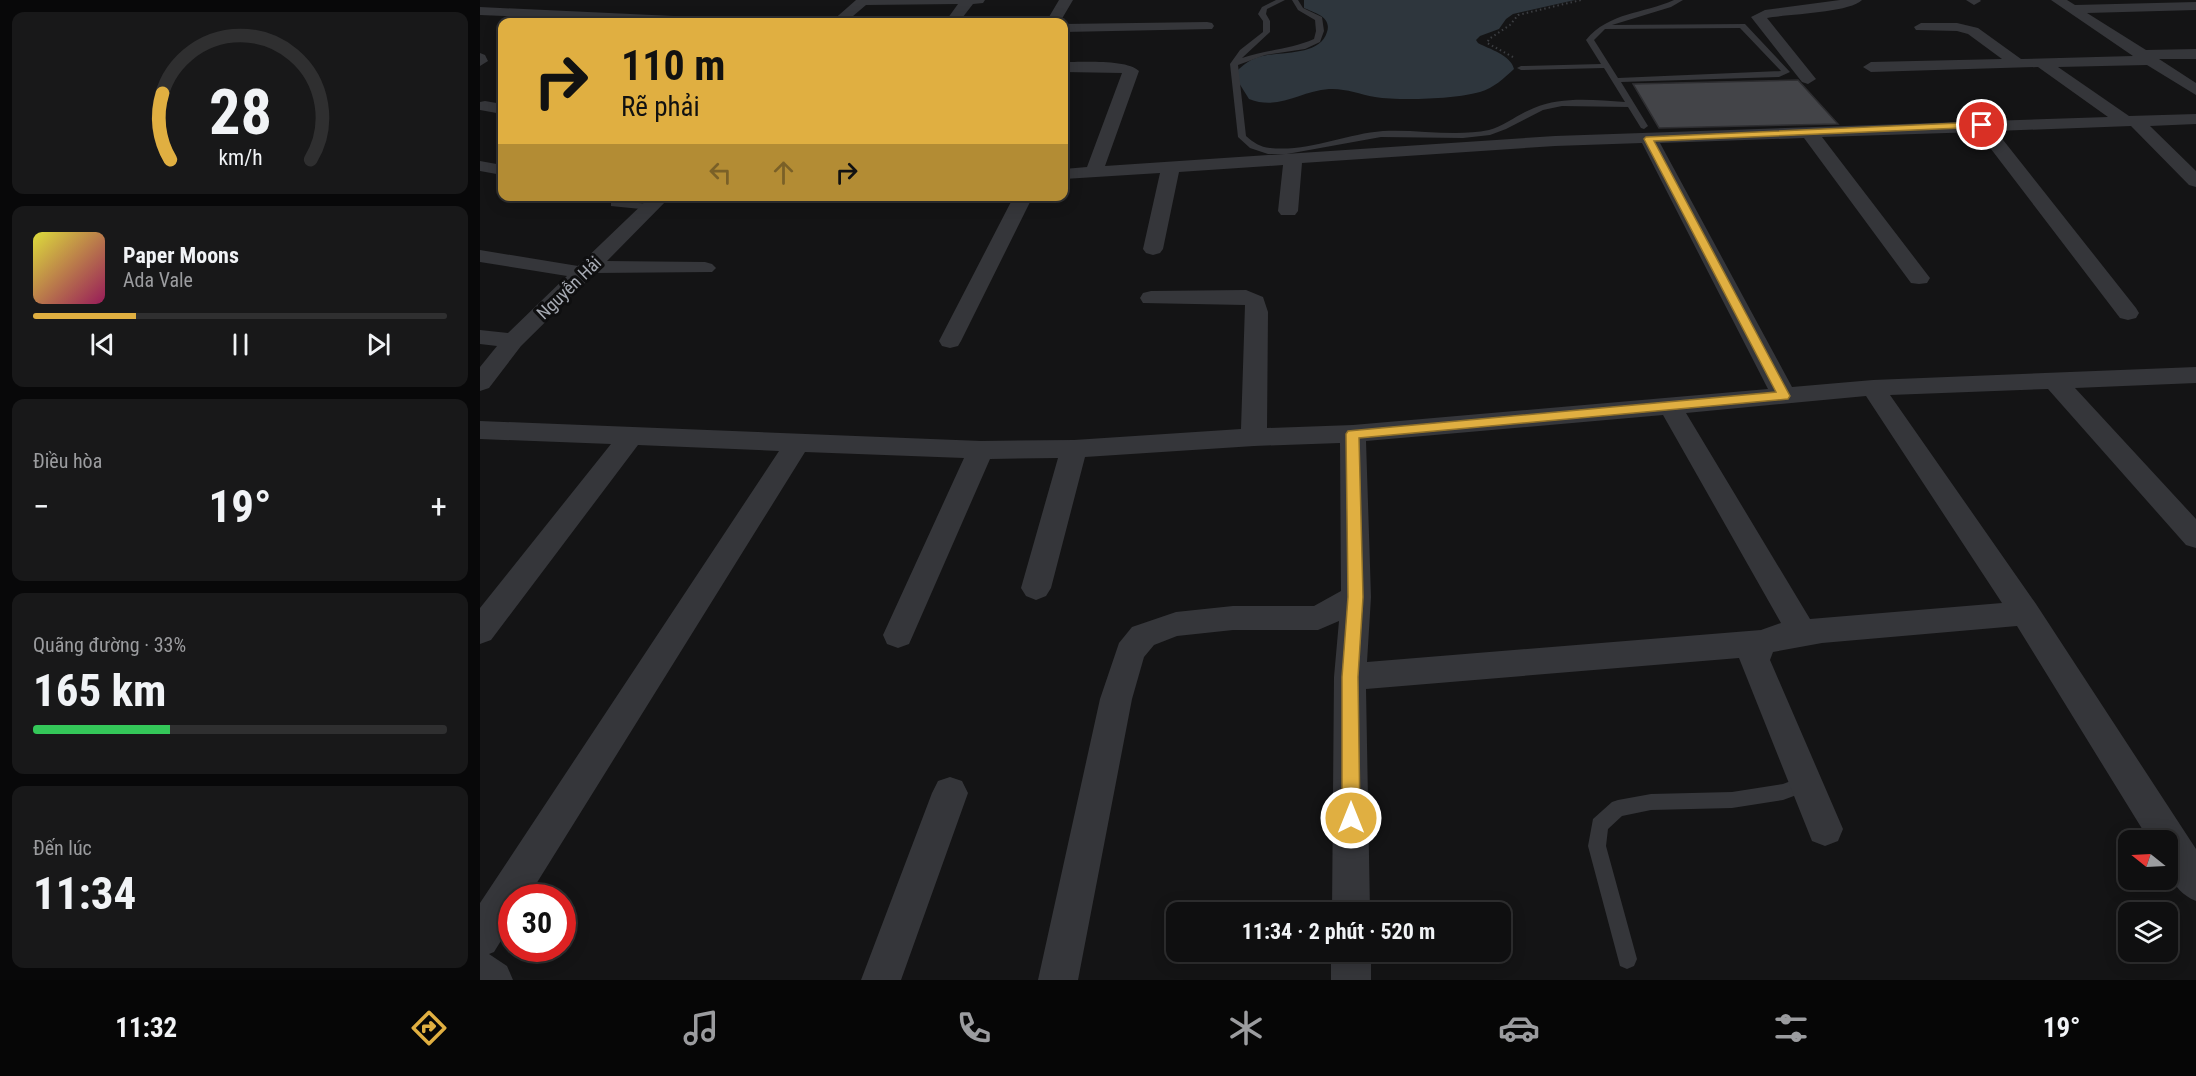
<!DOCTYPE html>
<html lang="vi">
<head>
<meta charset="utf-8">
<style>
	:root { --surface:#0f0f10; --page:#181819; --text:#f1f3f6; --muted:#9b9c9f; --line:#2f2f30; --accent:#e0af41 }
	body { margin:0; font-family:"Roboto Condensed",sans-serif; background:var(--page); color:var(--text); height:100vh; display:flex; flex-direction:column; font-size:22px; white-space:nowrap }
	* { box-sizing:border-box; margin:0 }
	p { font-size:20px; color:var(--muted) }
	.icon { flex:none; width:33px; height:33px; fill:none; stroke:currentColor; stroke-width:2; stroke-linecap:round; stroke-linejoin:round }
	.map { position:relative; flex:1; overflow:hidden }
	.drawer { display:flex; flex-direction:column; gap:12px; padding:12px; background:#080809; width:480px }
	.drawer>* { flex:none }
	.guide { position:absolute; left:18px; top:18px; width:570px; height:183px; border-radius:12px; box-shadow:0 3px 15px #0003,0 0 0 2px var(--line); background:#e0af41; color:#111; overflow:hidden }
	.needle { width:39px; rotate:288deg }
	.tools { position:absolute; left:1638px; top:830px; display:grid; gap:12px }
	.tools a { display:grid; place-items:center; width:60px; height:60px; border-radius:12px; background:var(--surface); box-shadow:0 3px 15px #0003,0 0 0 2px var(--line); font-size:30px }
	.speed { position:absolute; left:18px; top:884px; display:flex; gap:12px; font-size:30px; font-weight:700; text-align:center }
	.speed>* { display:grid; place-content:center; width:78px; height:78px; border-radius:50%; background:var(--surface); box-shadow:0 3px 15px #0003,0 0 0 2px var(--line); line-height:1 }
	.speed .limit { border:9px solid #d22; background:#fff; color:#111 }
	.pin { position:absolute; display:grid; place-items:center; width:51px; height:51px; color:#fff; margin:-26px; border:3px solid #fff; border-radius:50%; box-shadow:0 2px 6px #0007 }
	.me { position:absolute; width:66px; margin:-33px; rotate:0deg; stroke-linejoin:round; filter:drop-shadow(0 0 4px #0008) }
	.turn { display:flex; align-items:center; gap:21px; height:126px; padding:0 24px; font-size:27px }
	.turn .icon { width:78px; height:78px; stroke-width:2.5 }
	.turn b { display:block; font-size:42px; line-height:51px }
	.lanes { display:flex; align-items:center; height:57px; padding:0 24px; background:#0003; justify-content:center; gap:30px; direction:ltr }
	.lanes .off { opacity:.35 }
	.big { font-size:45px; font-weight:700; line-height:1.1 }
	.drawer .tile { flex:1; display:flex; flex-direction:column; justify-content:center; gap:9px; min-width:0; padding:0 21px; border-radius:12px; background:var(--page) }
	.drawer .dial { align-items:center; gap:0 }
	.dial svg { height:156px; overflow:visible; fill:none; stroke:var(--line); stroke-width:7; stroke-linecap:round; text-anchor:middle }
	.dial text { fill:var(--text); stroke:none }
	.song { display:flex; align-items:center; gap:18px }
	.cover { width:72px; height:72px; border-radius:9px; background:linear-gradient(135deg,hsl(60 70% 55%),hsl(330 70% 35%)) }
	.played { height:6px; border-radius:3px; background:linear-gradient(90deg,var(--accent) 25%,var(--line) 25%) }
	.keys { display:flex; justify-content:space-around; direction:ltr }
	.heat { display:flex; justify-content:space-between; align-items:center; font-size:33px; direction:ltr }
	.charge { height:9px; border-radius:4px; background:linear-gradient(90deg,#34c759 33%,var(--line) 0) }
	.trip { position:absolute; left:686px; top:902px; width:345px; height:60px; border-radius:12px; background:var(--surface); box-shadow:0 3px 15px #0003,0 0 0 2px var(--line); font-weight:700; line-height:60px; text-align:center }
	.tabs { display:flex; height:96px; justify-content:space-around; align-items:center; background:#060606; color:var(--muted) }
	.tabs .icon { width:42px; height:42px }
	.tabs .on { color:var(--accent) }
	.tabs b { font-size:27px; color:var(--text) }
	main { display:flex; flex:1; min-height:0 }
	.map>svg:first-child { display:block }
</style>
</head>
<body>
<main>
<section class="drawer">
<div class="tile dial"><svg viewBox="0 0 100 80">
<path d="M14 69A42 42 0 1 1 86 69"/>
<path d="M14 69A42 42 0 0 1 10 35" stroke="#e0af41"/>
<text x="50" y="56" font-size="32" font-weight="700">28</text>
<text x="50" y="72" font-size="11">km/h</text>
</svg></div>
<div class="tile">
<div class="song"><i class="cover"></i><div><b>Paper Moons</b><p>Ada Vale</p></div></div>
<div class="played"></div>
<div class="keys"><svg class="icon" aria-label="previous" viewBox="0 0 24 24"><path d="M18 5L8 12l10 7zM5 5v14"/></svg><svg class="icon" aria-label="pause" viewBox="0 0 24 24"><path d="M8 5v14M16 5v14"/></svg><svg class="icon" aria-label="next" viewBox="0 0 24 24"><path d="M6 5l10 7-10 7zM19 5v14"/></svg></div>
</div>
<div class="tile"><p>Điều hòa</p>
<div class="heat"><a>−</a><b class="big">19°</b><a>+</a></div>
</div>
<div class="tile"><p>Quãng đường · 33%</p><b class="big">165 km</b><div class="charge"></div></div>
<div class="tile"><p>Đến lúc</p><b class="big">11:34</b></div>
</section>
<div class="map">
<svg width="1716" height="980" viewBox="0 0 1716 980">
	<rect width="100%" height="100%" fill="#141415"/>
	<path fill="#2e363d" d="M824,0H1095L1033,14L1026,19L1019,29L1000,36L996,40L998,43C1009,49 1031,55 1034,69C1024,78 1014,88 1000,92C976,99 920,101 895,97C879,94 865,88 849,89C820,91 799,111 769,99L759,83L757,71C762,66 769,60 776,58C797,50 839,58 847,32C852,17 835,13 824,8Z"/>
	<path fill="#434448" stroke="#2e2e31" stroke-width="1.5" d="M1318,80L1358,124L1179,128L1153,84Z"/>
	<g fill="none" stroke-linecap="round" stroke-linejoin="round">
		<path stroke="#3b3d41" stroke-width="2" stroke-dasharray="1.5 3" stroke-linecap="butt" d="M1033,57L1007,43L1009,39L1030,25L1038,15L1101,0"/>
		<path fill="#35363a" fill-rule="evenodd" d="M796,0H805L787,9L786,14L790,21V32L762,58C786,50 811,49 834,39L836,31L835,20L818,10L812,0H818L823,8L842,17L844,31L840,42L825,49L785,55L758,65L766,136C774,143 780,147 790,148C829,152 865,134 903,131C938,129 974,137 1009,130C1025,126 1038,114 1054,108C1082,96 1115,100 1145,102L1124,68L1041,70L1037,68L1041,66L1121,64L1106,40C1129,12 1163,14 1194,0H1203L1191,7L1132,25L1265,24L1310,72L1299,77L1141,82L1168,126L1164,129L1161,128L1148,107L1082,106L1063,110L1026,129L1010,135L983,138L901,137L807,154H788L770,148L758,137L750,64L760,50L783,32V21L778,14L782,7ZM1260,28L1301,71L1138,78L1114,40L1125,29Z
			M134,201L171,204L176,207L171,210L131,206V202Z
			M1324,776L1330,778L1333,784L1330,790L1303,800L1252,808L1171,810L1142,816L1128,829L1126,846L1157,959L1154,966L1147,969L1140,966L1108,846L1113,819L1132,802L1138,800L1171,794L1252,792L1303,784Z"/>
		<path fill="#35363a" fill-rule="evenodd" d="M376,0H505L503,3L493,4L479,22H465L478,4L386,5L366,22H351Z
			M579,0H593L580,22H566Z
			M1360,0H1382C1369,13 1307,14 1287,18L1336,79L1328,84L1322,82L1271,17L1285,10Z
			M1486,0H1500L1501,1L1494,5Z
			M1571,0H1587L1595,5L1716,2V10L1607,13L1666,50L1716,49V59H1679L1716,83V95L1667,65L1578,67L1649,116L1716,114V124L1670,126L1716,171V187L1709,185L1651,126L1516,131L1656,308L1659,313L1656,318L1648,320L1640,318L1498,132L1342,137L1450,278L1447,283L1439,284L1431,283L1324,138L1180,143L1312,387L1393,380L1716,367V383L1595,388L1716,519V548L1706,545L1568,389L1410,395L1556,604L1716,849V901C1688,889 1688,867 1688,840H1669L1537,626L1342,643L1293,652L1290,660L1363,829L1358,841L1345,846L1332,841L1259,658L886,689L890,912H852L854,677L859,621L838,630H753L697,636L674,645L664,657L652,699L598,980H558L620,699L639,643L652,627L696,612L753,606H834L861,591L860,443L774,446L605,457L571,588L566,596L556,600L546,596L541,588L578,458L510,459L433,635L429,644L418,648L407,644L403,635L484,458L325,452L48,897H32V923L14,952L9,954L27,966L33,980H0V903L299,451L158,445L11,640L0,644V608L131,444L0,439V421L501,441L594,440L761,429L765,305L663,303L660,298L663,293L671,291L766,290L783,297L788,312L787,428L873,425L1288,389L1162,143L1075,146L822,163L818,211L815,215H801L798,211L803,165L699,172L683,249L680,253L673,255L666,253L663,249L680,173L584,179V169L607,167L642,73L584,72V62C600,62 648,59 659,71L625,166L1075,136L1628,117L1558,67L1391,72L1383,67L1391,62L1522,59L1488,34L1477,31L1436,30L1434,27L1441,23H1477L1498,28L1541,59L1653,56ZM1386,396L1522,603L1330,619L1206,413ZM1183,415L1301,623L1281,630L887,662L891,597L886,441Z
			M0,7L236,18L243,22H155L0,15Z
			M727,22L732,23L734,26L732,29L584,32V24Z
			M0,53L5,55L8,61L0,66Z
			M5,101L22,104V114L0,110V102Z
			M0,161L22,165V175L0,171Z
			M171,196H191L127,261L225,262L232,264L236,268L232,272L115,273L41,346L9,388L0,391V367L17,346L0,344V330L28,333L87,276L0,262V250L98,266Z
			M534,196H553L481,341L478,346L470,348L462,346L459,341Z
			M470,777L482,781L488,793L421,980H381L452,793L458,781Z
			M851,951H891V980H851Z"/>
	</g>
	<path fill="#e0af41" stroke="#92722a" stroke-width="1.5" d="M1502,122L1507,125L1505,127L1174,141L1310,396L1308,399L879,438L883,597L878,677L880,818L877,824L871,827L864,824L862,818V677L868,597L866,434L868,431L1296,392L1164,139L1166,137Z"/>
	<g text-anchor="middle" stroke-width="6" stroke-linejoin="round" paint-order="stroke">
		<g font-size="18" fill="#a7abb4" stroke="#0f0f10">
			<text transform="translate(89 288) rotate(-44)" y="6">Nguyễn Hải</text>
		</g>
	</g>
</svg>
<div class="tools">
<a><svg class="needle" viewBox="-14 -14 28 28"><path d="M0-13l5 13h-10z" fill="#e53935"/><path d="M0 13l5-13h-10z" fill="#9b9c9f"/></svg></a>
<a><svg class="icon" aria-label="layers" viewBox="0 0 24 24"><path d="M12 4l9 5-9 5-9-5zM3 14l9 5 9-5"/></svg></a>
</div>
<div class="speed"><div class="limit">30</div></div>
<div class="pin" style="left:1502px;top:125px;background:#d93025"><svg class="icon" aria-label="arrive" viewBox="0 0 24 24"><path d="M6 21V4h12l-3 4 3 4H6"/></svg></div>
<svg class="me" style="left:871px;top:818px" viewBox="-20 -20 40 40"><circle r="17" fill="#e0af41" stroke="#fff" stroke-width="3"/><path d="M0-11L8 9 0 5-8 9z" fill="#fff"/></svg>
<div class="trip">11:34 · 2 phút · 520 m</div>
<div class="guide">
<div class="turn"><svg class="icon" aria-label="right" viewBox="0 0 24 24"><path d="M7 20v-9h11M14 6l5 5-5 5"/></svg><div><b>110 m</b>Rẽ phải</div></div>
<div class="lanes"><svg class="icon off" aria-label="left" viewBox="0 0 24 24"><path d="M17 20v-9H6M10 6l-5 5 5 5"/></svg><svg class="icon off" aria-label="ahead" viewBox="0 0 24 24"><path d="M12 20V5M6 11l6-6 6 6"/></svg><svg class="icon" aria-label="right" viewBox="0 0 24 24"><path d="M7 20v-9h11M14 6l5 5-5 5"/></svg></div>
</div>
</div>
</main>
<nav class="tabs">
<b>11:32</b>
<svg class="icon on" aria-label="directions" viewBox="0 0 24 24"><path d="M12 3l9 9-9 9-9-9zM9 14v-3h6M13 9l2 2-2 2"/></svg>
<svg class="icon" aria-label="music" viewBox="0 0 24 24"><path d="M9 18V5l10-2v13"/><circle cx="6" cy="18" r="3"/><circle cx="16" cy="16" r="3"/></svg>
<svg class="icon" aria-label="phone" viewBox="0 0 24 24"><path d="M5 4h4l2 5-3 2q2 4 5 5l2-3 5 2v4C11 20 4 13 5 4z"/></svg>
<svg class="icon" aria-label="climate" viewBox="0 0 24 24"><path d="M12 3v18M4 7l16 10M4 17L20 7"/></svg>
<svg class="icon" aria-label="car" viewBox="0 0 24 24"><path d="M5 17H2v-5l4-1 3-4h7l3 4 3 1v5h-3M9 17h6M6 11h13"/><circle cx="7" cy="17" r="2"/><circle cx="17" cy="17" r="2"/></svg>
<svg class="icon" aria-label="filters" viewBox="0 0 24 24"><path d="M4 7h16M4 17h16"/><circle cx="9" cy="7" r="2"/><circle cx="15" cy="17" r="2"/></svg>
<b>19°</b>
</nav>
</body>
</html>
